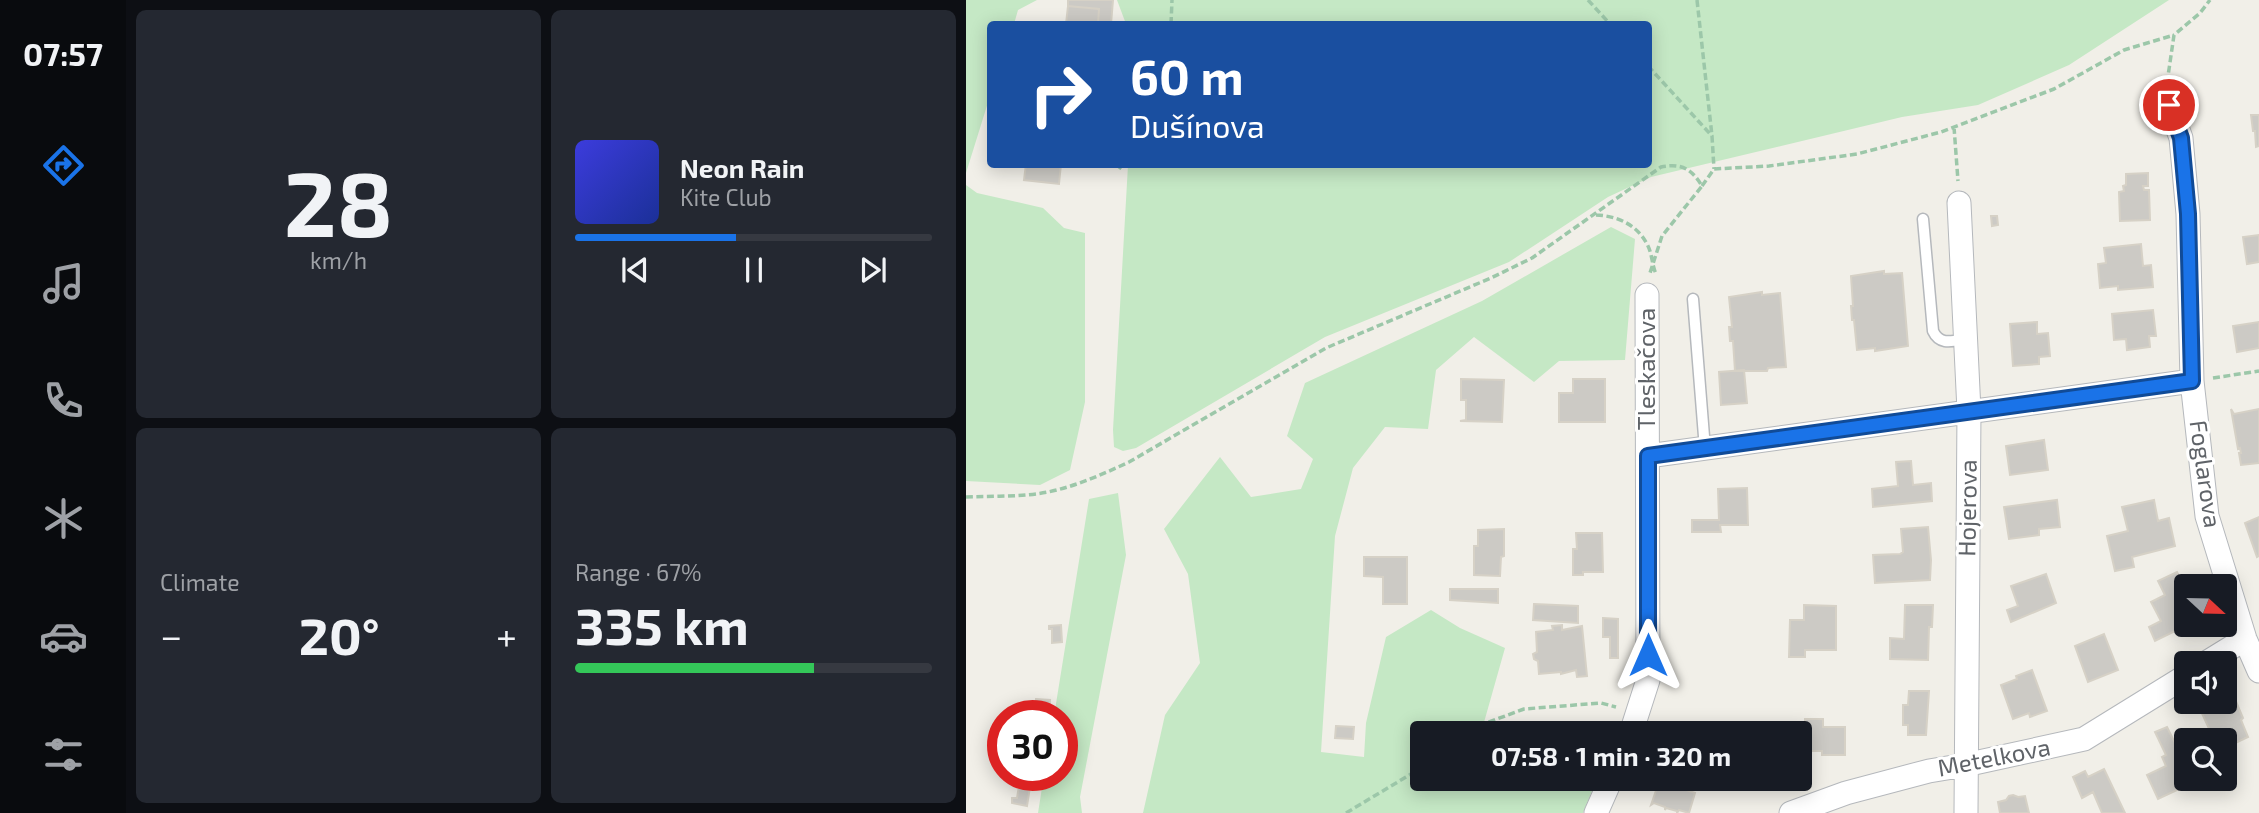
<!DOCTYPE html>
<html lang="en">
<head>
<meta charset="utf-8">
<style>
	:root { --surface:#171b24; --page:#242831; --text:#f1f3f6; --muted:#9ea1a6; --line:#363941; --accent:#1a73e8 }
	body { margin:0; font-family:"Exo 2",sans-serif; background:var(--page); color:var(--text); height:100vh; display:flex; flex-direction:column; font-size:26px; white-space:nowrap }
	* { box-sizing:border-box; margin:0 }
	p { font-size:23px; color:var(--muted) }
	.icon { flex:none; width:38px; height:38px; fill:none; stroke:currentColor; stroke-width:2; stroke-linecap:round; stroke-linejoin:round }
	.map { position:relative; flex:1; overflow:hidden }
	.panel { display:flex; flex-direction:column; gap:10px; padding:10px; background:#0d0f14; width:840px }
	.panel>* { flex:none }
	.banner { position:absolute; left:21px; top:21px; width:665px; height:147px; border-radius:7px; box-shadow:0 4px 18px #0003; background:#1a4fa0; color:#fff; overflow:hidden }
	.needle { width:46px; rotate:112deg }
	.fabs { position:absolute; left:1208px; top:574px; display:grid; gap:14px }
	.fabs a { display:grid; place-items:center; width:63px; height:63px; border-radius:7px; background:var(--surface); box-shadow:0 4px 18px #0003; font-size:35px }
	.speed { position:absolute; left:21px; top:700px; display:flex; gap:14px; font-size:35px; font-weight:700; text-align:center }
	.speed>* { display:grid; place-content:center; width:91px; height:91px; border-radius:50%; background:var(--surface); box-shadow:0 4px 18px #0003; line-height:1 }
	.speed .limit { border:10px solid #d22; background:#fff; color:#111 }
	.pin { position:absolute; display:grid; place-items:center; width:60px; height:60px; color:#fff; margin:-30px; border:4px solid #fff; border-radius:50%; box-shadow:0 2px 7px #0007 }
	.me { position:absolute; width:77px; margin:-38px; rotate:0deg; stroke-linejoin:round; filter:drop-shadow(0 0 5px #0008) }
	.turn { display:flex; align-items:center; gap:24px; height:147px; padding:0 28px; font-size:32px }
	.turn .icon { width:91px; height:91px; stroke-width:2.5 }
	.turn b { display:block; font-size:49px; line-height:60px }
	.big { font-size:52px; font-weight:700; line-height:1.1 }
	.panel .card { flex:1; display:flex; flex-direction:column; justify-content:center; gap:10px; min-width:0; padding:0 24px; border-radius:10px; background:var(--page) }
	.panel .dial { align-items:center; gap:0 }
	.dial b { font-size:91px; line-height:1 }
	.song { display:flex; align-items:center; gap:21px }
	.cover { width:84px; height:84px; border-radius:10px; background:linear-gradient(135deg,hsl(240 70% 55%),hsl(230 70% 35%)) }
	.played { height:7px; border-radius:4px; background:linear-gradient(90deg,var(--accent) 45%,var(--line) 45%) }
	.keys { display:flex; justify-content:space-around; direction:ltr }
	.heat { display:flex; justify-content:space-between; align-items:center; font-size:38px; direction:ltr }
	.charge { height:10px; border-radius:5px; background:linear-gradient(90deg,#34c759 67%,var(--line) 0) }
	.panel .tiles { flex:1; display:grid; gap:10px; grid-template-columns:repeat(2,1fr) }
	.trip { position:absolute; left:444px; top:721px; width:402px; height:70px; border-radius:7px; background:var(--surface); box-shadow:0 4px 18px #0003; font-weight:700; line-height:70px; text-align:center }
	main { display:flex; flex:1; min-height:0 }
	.tab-bar { display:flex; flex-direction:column; width:126px; justify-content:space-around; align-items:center; background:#090b0e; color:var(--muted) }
	.tab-bar .icon { width:49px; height:49px }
	.tab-bar .selected { color:var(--accent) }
	.tab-bar b { font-size:32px; color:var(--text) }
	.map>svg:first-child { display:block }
</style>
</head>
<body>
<main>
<nav class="tab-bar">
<b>07:57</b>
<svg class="icon selected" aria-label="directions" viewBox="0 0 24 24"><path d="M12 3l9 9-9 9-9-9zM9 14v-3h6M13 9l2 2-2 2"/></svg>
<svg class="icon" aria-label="music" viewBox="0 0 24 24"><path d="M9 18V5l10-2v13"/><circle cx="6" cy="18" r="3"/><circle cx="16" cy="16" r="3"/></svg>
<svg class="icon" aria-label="phone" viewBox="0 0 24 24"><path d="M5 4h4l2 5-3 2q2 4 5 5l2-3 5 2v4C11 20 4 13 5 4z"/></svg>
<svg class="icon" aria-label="climate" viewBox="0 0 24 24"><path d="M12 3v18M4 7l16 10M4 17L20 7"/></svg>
<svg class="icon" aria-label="car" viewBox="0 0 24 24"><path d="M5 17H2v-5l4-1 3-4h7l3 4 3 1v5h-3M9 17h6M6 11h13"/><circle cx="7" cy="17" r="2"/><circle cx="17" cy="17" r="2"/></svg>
<svg class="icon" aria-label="filters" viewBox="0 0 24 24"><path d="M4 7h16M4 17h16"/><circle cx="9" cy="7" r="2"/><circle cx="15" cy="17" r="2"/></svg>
</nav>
<section class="panel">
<div class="tiles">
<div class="card dial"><b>28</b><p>km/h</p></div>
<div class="card">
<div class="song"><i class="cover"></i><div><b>Neon Rain</b><p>Kite Club</p></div></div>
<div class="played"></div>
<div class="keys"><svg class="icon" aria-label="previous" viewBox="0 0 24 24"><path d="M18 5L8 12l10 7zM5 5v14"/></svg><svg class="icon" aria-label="pause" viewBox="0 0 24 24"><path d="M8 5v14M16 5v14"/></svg><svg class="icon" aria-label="next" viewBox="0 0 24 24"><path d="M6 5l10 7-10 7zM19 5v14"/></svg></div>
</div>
<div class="card"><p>Climate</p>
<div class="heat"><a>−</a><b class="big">20°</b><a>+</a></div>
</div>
<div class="card"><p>Range · 67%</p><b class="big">335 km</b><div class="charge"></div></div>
</div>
</section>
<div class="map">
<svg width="1293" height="813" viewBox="0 0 1293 813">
	<rect width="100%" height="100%" fill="#f1efe8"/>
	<path fill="#c5e8c5" d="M0,0H71L52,10L48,24H24V96L0,173Z
		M151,0H1203L1103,65L1012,105L936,117L685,177L642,197L543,262L359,337L170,448L157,451L148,447L147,430L162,165L682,164V24H160Z
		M0,185L11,193L77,208L98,228L119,233V402L104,470L74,485L0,481Z
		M645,227L669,239L659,360L593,361L568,382L508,337L470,370L462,429L419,427L387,468L369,536L355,752L398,757L400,723L420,637L465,610L494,628L539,648L515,733H457V779H631L617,813H177L199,715L234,663L222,574L198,529L254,457L285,497L335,489L347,459L321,436L339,383L516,301Z
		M152,493L160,555L114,797L116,813H72L78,775H96V716H88L123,499Z"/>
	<path fill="#cccac5" stroke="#d6d1c6" stroke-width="2" d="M102,0H147L145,24H132L133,9L102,6Z
		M102,6L133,9L132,24H100Z
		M1285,115H1293V146L1290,147L1289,131H1287Z
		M60,164H95L93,184L58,180Z
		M1182,173V186H1177L1178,190H1183L1184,220L1154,221L1153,192L1158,191L1157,186L1160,185V174Z
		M1025,216H1031L1032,225L1026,226Z
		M1293,235V262L1281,264L1277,237Z
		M1175,244L1177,266L1185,265L1187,287L1152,290V286L1134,288L1132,264L1140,263L1138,248Z
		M918,271V274L936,273L942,346L909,351V348L891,350L888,320H886L885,306H887L885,276Z
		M796,292V295L814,293L820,367L802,368L801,371H769L767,341H764L763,327H766L763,297Z
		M1187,310L1190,336H1183L1184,347L1161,350L1160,339L1148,340L1146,314Z
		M1071,322V334L1082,333L1084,356L1073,357V364L1047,366L1044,324Z
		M1293,322V348L1271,352L1267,326Z
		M778,370L781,403L755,405L753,372Z
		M495,379L538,380L536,422L494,421L500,420V400H495Z
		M607,379H639V422H593V393H607Z
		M1265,409L1268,414L1293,409V463L1275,465L1273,453H1275L1274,448L1272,449Z
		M1078,440L1082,470L1044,475L1040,446Z
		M945,461L947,485L965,483L966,501L907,507L906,489L932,486L930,462Z
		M781,488L782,525H754L755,532H726V520H753L752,489Z
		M1091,500L1094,527L1073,529V535L1043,539L1038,507Z
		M1188,500L1192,521L1203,518L1209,546L1166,557L1168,567L1149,571L1141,536L1162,531L1156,507Z
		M1293,517V556L1291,557L1279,523Z
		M962,527L965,560L964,580L909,583L907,555L934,554L937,552L935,529Z
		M538,529V556L535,557L534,576L508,575V546H512V530Z
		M610,533H636L637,572H617V575H607V549H611Z
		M398,557H441V604H417V577L398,576Z
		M1211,572L1220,590V625H1232L1216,632L1215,628L1189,641L1183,627L1195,621L1185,602L1199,595L1192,581Z
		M1080,574L1090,603L1045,622L1041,610L1052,606L1045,586Z
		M484,589H532V603L484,600Z
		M568,604L612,606V623L567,620Z
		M838,605L870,606V650H839V657H823L824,620H838Z
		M939,605H967L966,627H963L962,660L924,659V638L938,639Z
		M637,618L652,619V658H644V637H637Z
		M95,625L96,642L86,643V629H83V626Z
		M596,625V630L616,626L621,676L611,677L610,670L595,674V672L573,674L572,661L568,659L567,654L571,652L570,632L587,630L586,626Z
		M1138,634L1152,670L1122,682L1109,646Z
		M1066,670L1081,711L1064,717L1063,713L1047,719L1035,685L1051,679L1050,676Z
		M943,691H963L960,735H942V725H937V705H942Z
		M1266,692L1277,718L1275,720L1282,737L1259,748L1258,740H1255L1251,730L1245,733L1233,707L1245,702H1258V696Z
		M70,699L84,700L83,715L69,714Z
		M839,719H857V727H879V755H856V751H839Z
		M370,726L388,727L387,739L369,738Z
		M1201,727L1220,765V779H1226L1228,782L1192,799L1181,775L1200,766L1196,757L1200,755L1189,732Z
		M1138,769L1159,813H1136L1127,792L1116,798L1107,777L1119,771L1122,777Z
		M694,779H724L720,790L729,793L723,813L713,810L711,813V811L700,808L699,810V807L688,803L685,805Z
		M764,779H801V781H790V788H764Z
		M53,786L64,787L61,806L46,803V798H51Z
		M1047,795L1052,797L1059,796L1063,813H1034L1032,802L1040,800L1043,796Z"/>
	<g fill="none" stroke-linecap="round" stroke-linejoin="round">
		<defs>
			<path id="service" d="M957,219L967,331C974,346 987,341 1000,339
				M727,299L739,449"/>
			<path id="minor" d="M1203,105L1215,138L1222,214L1226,381L1241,516L1279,639L1293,671
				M993,203L1003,411L1000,813
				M682,456L1226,381
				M1240,663L1279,639
				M665,733L682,680L681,295
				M630,813L645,779
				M825,813L880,793L963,771L999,765L1118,739L1220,676"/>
		</defs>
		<use href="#service" stroke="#b5b8bc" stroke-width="13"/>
		<use href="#minor" stroke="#b5b8bc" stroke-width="25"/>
		<path stroke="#9cc7a9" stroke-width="3.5" stroke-dasharray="7 3.5" stroke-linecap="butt" d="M622,0L644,24
			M731,0L746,136
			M205,24L206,0
			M682,66L746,136L748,169
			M1201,83L1208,35L1234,13L1244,0
			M988,127L992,181
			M153,169L157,164
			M736,186L748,169L803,166L891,154L975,132L1088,89L1158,50L1208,35
			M630,215C652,216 672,225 682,246C686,254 686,265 690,274
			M1247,378L1293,371
			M0,497C27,496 56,497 82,492C111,486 137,474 163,462L360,348L525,278L566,258L695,167C715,163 725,168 736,186L696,236L684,273
			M493,733L558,709L635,703L650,707
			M380,813L445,774L457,761"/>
		<use href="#service" stroke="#fff" stroke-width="10"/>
		<use href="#minor" stroke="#fff" stroke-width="23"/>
	</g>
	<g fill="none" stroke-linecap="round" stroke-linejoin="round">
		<defs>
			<path id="route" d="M682,655V456L1226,381L1222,214L1215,138L1203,105"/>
		</defs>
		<use href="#route" stroke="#114b97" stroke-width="18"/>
		<use href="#route" stroke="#1a73e8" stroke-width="12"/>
	</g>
	<g text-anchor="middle" stroke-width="6" stroke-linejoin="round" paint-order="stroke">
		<g font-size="24" fill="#5f6368" stroke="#fff">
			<text transform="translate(681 369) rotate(-90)" y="8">Tleskačova</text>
			<text transform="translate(1239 474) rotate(82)" y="8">Foglarova</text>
			<text transform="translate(1002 508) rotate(-89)" y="8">Hojerova</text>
			<text transform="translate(1028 758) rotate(-11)" y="8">Metelkova</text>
		</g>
	</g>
</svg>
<div class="fabs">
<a><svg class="needle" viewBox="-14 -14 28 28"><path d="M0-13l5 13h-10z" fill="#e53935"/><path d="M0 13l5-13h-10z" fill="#9ea1a6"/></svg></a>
<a><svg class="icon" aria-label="sound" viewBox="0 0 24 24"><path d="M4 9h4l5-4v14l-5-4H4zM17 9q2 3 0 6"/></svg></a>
<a><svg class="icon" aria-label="search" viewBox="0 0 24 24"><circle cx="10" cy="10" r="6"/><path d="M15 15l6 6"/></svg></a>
</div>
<div class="speed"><div class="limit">30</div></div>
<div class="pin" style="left:1203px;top:105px;background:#d93025"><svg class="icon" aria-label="arrive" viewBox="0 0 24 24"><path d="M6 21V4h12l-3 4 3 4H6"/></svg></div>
<svg class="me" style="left:682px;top:655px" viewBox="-20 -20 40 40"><path d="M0-17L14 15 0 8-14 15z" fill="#1a73e8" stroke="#fff" stroke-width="4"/></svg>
<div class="trip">07:58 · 1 min · 320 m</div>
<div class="banner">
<div class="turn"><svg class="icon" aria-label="right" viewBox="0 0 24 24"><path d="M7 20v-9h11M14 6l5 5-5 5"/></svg><div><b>60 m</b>Dušínova</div></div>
</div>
</div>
</main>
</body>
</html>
